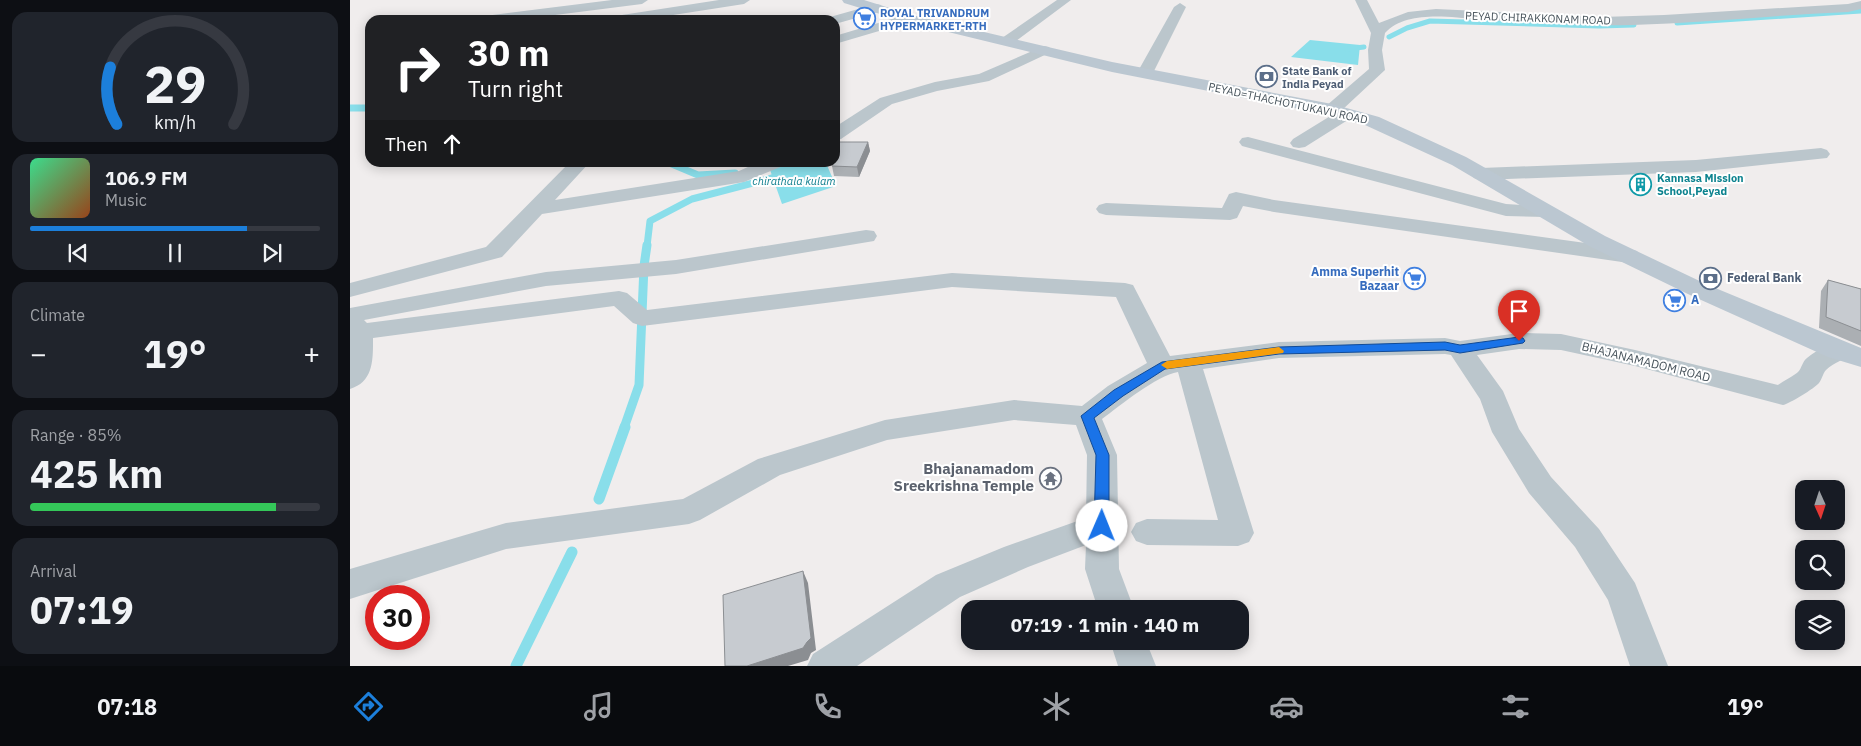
<!DOCTYPE html>
<html lang="en">
<head>
<meta charset="utf-8">
<style>
	:root { --surface:#171b24; --page:#20242c; --text:#f1f3f6; --muted:#9ea1a6; --line:#363941; --accent:#1c7fdb }
	body { margin:0; font-family:"IBM Plex Sans",sans-serif; background:var(--page); color:var(--text); height:100vh; display:flex; flex-direction:column; font-size:19px; white-space:nowrap }
	* { box-sizing:border-box; margin:0 }
	p { font-size:16px; color:var(--muted) }
	.icon { flex:none; width:28px; height:28px; fill:none; stroke:currentColor; stroke-width:2; stroke-linecap:round; stroke-linejoin:round }
	.map { position:relative; flex:1; overflow:hidden }
	.sheet { display:flex; flex-direction:column; gap:12px; padding:12px; background:#0d0f14; width:350px }
	.sheet>* { flex:none }
	.banner { position:absolute; left:15px; top:15px; width:475px; height:152px; border-radius:15px; box-shadow:0 2px 12px #0003; background:#202124; color:#fff; overflow:hidden }
	.needle { width:32px; rotate:177deg }
	.buttons { position:absolute; left:1445px; top:480px; display:grid; gap:10px }
	.buttons a { display:grid; place-items:center; width:50px; height:50px; border-radius:10px; background:var(--surface); box-shadow:0 2px 12px #0003; font-size:25px }
	.speed { position:absolute; left:15px; top:585px; display:flex; gap:10px; font-size:25px; font-weight:700; text-align:center }
	.speed>* { display:grid; place-content:center; width:65px; height:65px; border-radius:50%; background:var(--surface); box-shadow:0 2px 12px #0003; line-height:1 }
	.speed .limit { border:8px solid #d22; background:#fff; color:#111 }
	.pin { position:absolute; display:grid; place-items:center; width:42px; height:42px; color:#fff; margin:-51px -21px; border-radius:50% 50% 50% 0; rotate:-45deg; box-shadow:0 0 5px #0007 }
	.pin .icon { rotate:45deg }
	.me { position:absolute; width:55px; margin:-28px; rotate:1deg; stroke-linejoin:round; filter:drop-shadow(0 0 4px #0008) }
	.turn { display:flex; align-items:center; gap:18px; height:105px; padding:0 20px; font-size:22px }
	.turn .icon { width:65px; height:65px; stroke-width:2.5 }
	.turn b { display:block; font-size:35px; line-height:42px }
	.then { display:flex; align-items:center; height:48px; padding:0 20px; background:#0003; gap:10px; font-size:19px }
	.big { font-size:38px; font-weight:700; line-height:1.1 }
	.sheet .widget { flex:1; display:flex; flex-direction:column; justify-content:center; gap:8px; min-width:0; padding:0 18px; border-radius:15px; background:var(--page) }
	.sheet .dial { align-items:center; gap:0 }
	.dial svg { height:130px; overflow:visible; fill:none; stroke:var(--line); stroke-width:7; stroke-linecap:round; text-anchor:middle }
	.dial text { fill:var(--text); stroke:none }
	.song { display:flex; align-items:center; gap:15px }
	.cover { width:60px; height:60px; border-radius:8px; background:linear-gradient(135deg,hsl(150 70% 55%),hsl(20 70% 35%)) }
	.played { height:5px; border-radius:2px; background:linear-gradient(90deg,var(--accent) 75%,var(--line) 75%) }
	.keys { display:flex; justify-content:space-around; direction:ltr }
	.heat { display:flex; justify-content:space-between; align-items:center; font-size:28px; direction:ltr }
	.charge { height:8px; border-radius:4px; background:linear-gradient(90deg,#34c759 85%,var(--line) 0) }
	.trip { position:absolute; left:611px; top:600px; width:288px; height:50px; border-radius:15px; background:var(--surface); box-shadow:0 2px 12px #0003; font-weight:700; line-height:50px; text-align:center }
	.dock { display:flex; height:80px; justify-content:space-around; align-items:center; background:#090b0e; color:var(--muted) }
	.dock .icon { width:35px; height:35px }
	.dock .on { color:var(--accent) }
	.dock b { font-size:22px; color:var(--text) }
	main { display:flex; flex:1; min-height:0 }
	.map>svg:first-child { display:block }
</style>
</head>
<body>
<main>
<section class="sheet">
<div class="widget dial"><svg viewBox="0 0 100 80">
<path d="M14 69A42 42 0 1 1 86 69"/>
<path d="M14 69A42 42 0 0 1 10 34" stroke="#1c7fdb"/>
<text x="50" y="56" font-size="32" font-weight="700">29</text>
<text x="50" y="72" font-size="11">km/h</text>
</svg></div>
<div class="widget">
<div class="song"><i class="cover"></i><div><b>106.9 FM</b><p>Music</p></div></div>
<div class="played"></div>
<div class="keys"><svg class="icon" aria-label="previous" viewBox="0 0 24 24"><path d="M18 5L8 12l10 7zM5 5v14"/></svg><svg class="icon" aria-label="pause" viewBox="0 0 24 24"><path d="M8 5v14M16 5v14"/></svg><svg class="icon" aria-label="next" viewBox="0 0 24 24"><path d="M6 5l10 7-10 7zM19 5v14"/></svg></div>
</div>
<div class="widget"><p>Climate</p>
<div class="heat"><a>−</a><b class="big">19°</b><a>+</a></div>
</div>
<div class="widget"><p>Range · 85%</p><b class="big">425 km</b><div class="charge"></div></div>
<div class="widget"><p>Arrival</p><b class="big">07:19</b></div>
</section>
<div class="map">
<svg width="1511" height="666" viewBox="0 0 1511 666">
	<rect width="100%" height="100%" fill="#f0eded"/>
	<path fill="#89deea" d="M960,40L1010,45L1008,65L941,57Z
		M442,163H476L486,186L432,204L419,167Z"/>
	<g fill="none" stroke-linecap="round" stroke-linejoin="round">
		<path stroke="#89deea" stroke-width="5" d="M1327,23L1511,11
			M1039,37L1057,28L1080,21L1249,26L1284,25
			M997,49L1014,47"/>
		<path stroke="#89deea" stroke-width="7" d="M0,108H20
			M317,162L348,175L385,173
			M297,246L300,221L342,199L433,175"/>
		<path stroke="#89deea" stroke-width="9" d="M274,428L289,385L294,266L297,245"/>
		<path stroke="#89deea" stroke-width="11" d="M249,499L275,427
			M166,666L222,552"/>
		<path fill="#bbc6cc" fill-rule="evenodd" d="M262,0H298L292,4L166,20H128L135,16Z
			M369,0H400L394,4L291,20L265,19L272,15Z
			M707,0H721L662,44H652L650,41L652,38Z
			M1005,0H1017L1029,23L1058,12L1086,9L1252,17L1314,15L1498,4L1511,1V9L1498,12C1426,15 1354,23 1282,25C1230,26 1178,23 1126,19C1099,17 1056,10 1035,33L1032,50L1035,70L992,110H1001L1003,114L1001,118L955,147L949,148L943,147L940,143L943,139L982,115L976,114L974,110L976,106L1019,69L1018,50L1021,33Z
			M830,3L836,7L803,73L800,76H790L787,73L824,7Z
			M526,4L531,5L532,8L531,11L485,24V20H478L480,17Z
			M558,14L565,18L563,21L485,44V36Z
			M694,46L699,47L701,50L699,53L639,81L587,91L542,104L491,139L485,140V127L530,98L585,82L629,74Z
			M898,137L1156,204L1203,207L1206,211L1203,215L1196,217L1156,216L892,146L889,142L892,138Z
			M1471,148L1477,150L1480,154L1477,158L1346,172L1131,180L1124,178L1121,174L1124,170L1131,168L1346,160Z
			M220,162H240L205,200L389,171L409,162H435L433,166L394,182L192,214L152,257L0,297V283L136,247Z
			M886,192L924,200L1279,249L1287,251L1290,256L1287,261L1279,263L924,212L893,206L887,218L880,220L756,215L749,213L746,209L749,205L756,203L872,208L879,194Z
			M516,230L524,231L527,236L524,241L326,274L196,286L14,320L17,323L269,291L277,293L297,310L602,273L775,283L783,285L820,356L929,342L1095,338L1110,341L1169,333L1211,334L1285,350L1428,385C1433,381 1445,375 1448,372C1452,368 1452,362 1457,358C1468,349 1483,341 1497,345L1501,351C1495,361 1484,362 1476,370C1473,373 1472,379 1469,383C1465,388 1439,404 1433,405L1285,366L1211,350L1169,349L1127,355L1153,391L1169,429L1201,477L1249,529L1285,583L1318,666H1280L1258,600L1225,547L1179,493L1142,432L1130,399L1101,355L1095,354L929,358L853,369L904,533L899,542L888,546L797,545L786,541L781,532L786,523L797,519L868,520L828,372C806,376 771,405 752,419L767,455L769,569L784,609H748L735,569L736,545L678,567L610,597L507,666H457L463,654L586,575L654,547L736,518L737,455L726,425L664,420L537,440L430,475L350,520L339,524L156,549L0,599V569L156,523L333,499L408,459L535,420L664,400L732,406L758,386L797,363L766,297L602,287L292,326L283,323L264,306L23,338C23,359 24,382 0,389V308L196,272L326,260Z
			M760,641H796L806,666H768Z"/>
		<path fill="#bbc7d1" fill-rule="evenodd" d="M492,0H514L562,15L762,62L982,104L1029,117L1116,157L1255,236L1358,285L1511,348V367L1478,357L1340,295L1239,246L1102,165L1015,125L980,115L762,72L553,21L494,3Z"/>
	</g>
	<path fill="#abafb3" d="M518,142L520,151L509,177L484,176L482,166Z
		M1478,280L1511,289V346L1469,328L1471,291Z"/>
	<path fill="#8b8e92" d="M518,142L520,151L509,177L507,167Z
		M453,571L458,583L466,650L461,653L458,660L438,666H397Z"/>
	<path fill="#c7cbd0" stroke="#8b8e92" d="M488,142H518L507,167L482,166L483,162H485V154Z
		M1478,280L1511,289V331L1476,317Z
		M453,571L461,638L457,642L453,648L397,666H375L373,595Z"/>
	<path fill="#1a73e8" stroke="#114b97" d="M1169,337L1173,338L1175,341L1173,343L1110,353L1095,350L929,354L815,369L773,396L744,418L759,455V526L757,530L752,532L746,530L744,526L746,455L731,416L764,390L812,362L929,347L1095,342L1110,345Z"/>
	<path fill="#f59e0b" d="M929,347L934,351L933,353L817,369L811,365L817,361Z"/>
	<defs>
		<symbol id="supermarket-ring" viewBox="-11 -11 22 22"><circle r="9.5" fill="#fff" stroke="#3f7fe0" stroke-width="1.5"/><path d="M-6-5.5h2.5l.6 2H6L4.5 2H-2.5L-4.4-4H-6ZM-1.5 3.2a1.3 1.3 0 1 0 .1 0ZM3 3.2a1.3 1.3 0 1 0 .1 0Z" fill="#3f7fe0"/></symbol>
		<symbol id="bank-ring" viewBox="-11 -11 22 22"><circle r="9.5" fill="#fff" stroke="#5c6f8a" stroke-width="1.5"/><path d="M-6-4H6V4H-6ZM0-2.3a2.3 2.3 0 1 0 0 4.6a2.3 2.3 0 1 0 0-4.6Z" fill="#5c6f8a"/></symbol>
		<symbol id="building-ring" viewBox="-11 -11 22 22"><circle r="9.5" fill="#fff" stroke="#0f9aa8" stroke-width="1.5"/><path d="M-4-6H4V6H1V3H-1V6H-4ZM-2.5-4.3h1.7v1.8h-1.7ZM.8-4.3h1.7v1.8H.8ZM-2.5-1h1.7V.8h-1.7ZM.8-1h1.7V.8H.8Z" fill="#0f9aa8"/></symbol>
		<symbol id="temple-ring" viewBox="-11 -11 22 22"><circle r="9.5" fill="#fff" stroke="#6b7280" stroke-width="1.5"/><path d="M0-6L5-2H3V0L6.5 2.5H4V6H1.5V3h-3V6H-4V2.5H-6.5L-3 0V-2H-5Z" fill="#6b7280"/></symbol>
	</defs>
	<g fill-rule="evenodd">
		<use href="#supermarket-ring" x="502" y="6" width="25" height="25"/>
		<use href="#bank-ring" x="904" y="64" width="25" height="25"/>
		<use href="#building-ring" x="1278" y="172" width="25" height="25"/>
		<use href="#bank-ring" x="1348" y="266" width="25" height="25"/>
		<use href="#supermarket-ring" x="1052" y="266" width="25" height="25"/>
		<use href="#supermarket-ring" x="1312" y="288" width="25" height="25"/>
		<use href="#temple-ring" x="688" y="466" width="25" height="25"/>
	</g>
	<g text-anchor="middle" stroke-width="4" stroke-linejoin="round" paint-order="stroke">
		<g font-size="11" font-weight="bold" fill="#366cbe" stroke="#fff" text-anchor="start">
			<text x="530" y="17">ROYAL TRIVANDRUM<tspan x="530" dy="13">HYPERMARKET-RTH</tspan></text>
		</g>
		<g font-size="11" fill="#46525a" stroke="#fff">
			<text transform="translate(1188 18) rotate(2)" y="4">PEYAD CHIRAKKONAM ROAD</text>
			<text transform="translate(938 103) rotate(12)" y="4">PEYAD=THACHOTTUKAVU ROAD</text>
		</g>
		<g font-size="11" font-weight="bold" fill="#4e5e75" stroke="#fff" text-anchor="start">
			<text x="932" y="75">State Bank of<tspan x="932" dy="13">India Peyad</tspan></text>
		</g>
		<g font-size="11" font-weight="bold" fill="#0d838f" stroke="#fff" text-anchor="start">
			<text x="1307" y="182">Kannasa Mission<tspan x="1307" dy="13">School,Peyad</tspan></text>
		</g>
		<g font-size="11" font-style="italic" fill="#0e7e8e" stroke="#fff">
			<text x="444" y="185">chirathala kulam</text>
		</g>
		<g font-size="12" font-weight="bold" fill="#366cbe" stroke="#fff" text-anchor="end">
			<text x="1049" y="276">Amma Superhit<tspan x="1049" dy="14">Bazaar</tspan></text>
			<text x="1341" y="304" text-anchor="start">A</text>
		</g>
		<g font-size="12" font-weight="bold" fill="#4e5e75" stroke="#fff" text-anchor="start">
			<text x="1377" y="282">Federal Bank</text>
		</g>
		<g font-size="12" fill="#46525a" stroke="#fff">
			<text transform="translate(1296 362) rotate(14)" y="4">BHAJANAMADOM ROAD</text>
		</g>
		<g font-size="15" font-weight="bold" fill="#5b616d" stroke="#fff" text-anchor="end">
			<text x="684" y="474">Bhajanamadom<tspan x="684" dy="17">Sreekrishna Temple</tspan></text>
		</g>
	</g>
</svg>
<div class="buttons">
<a><svg class="needle" viewBox="-14 -14 28 28"><path d="M0-13l5 13h-10z" fill="#e53935"/><path d="M0 13l5-13h-10z" fill="#9ea1a6"/></svg></a>
<a><svg class="icon" aria-label="search" viewBox="0 0 24 24"><circle cx="10" cy="10" r="6"/><path d="M15 15l6 6"/></svg></a>
<a><svg class="icon" aria-label="layers" viewBox="0 0 24 24"><path d="M12 4l9 5-9 5-9-5zM3 14l9 5 9-5"/></svg></a>
</div>
<div class="speed"><div class="limit">30</div></div>
<div class="pin" style="left:1169px;top:341px;background:#d93025"><svg class="icon" aria-label="arrive" viewBox="0 0 24 24"><path d="M6 21V4h12l-3 4 3 4H6"/></svg></div>
<svg class="me" style="left:752px;top:526px" viewBox="-20 -20 40 40"><circle r="19" fill="#fff"/><path d="M0-13L10 11 0 6-10 11z" fill="#1a73e8"/></svg>
<div class="trip">07:19 · 1 min · 140 m</div>
<div class="banner">
<div class="turn"><svg class="icon" aria-label="right" viewBox="0 0 24 24"><path d="M7 20v-9h11M14 6l5 5-5 5"/></svg><div><b>30 m</b>Turn right</div></div>
<div class="then">Then<svg class="icon" aria-label="ahead" viewBox="0 0 24 24"><path d="M12 20V5M6 11l6-6 6 6"/></svg></div>
</div>
</div>
</main>
<nav class="dock">
<b>07:18</b>
<svg class="icon on" aria-label="directions" viewBox="0 0 24 24"><path d="M12 3l9 9-9 9-9-9zM9 14v-3h6M13 9l2 2-2 2"/></svg>
<svg class="icon" aria-label="music" viewBox="0 0 24 24"><path d="M9 18V5l10-2v13"/><circle cx="6" cy="18" r="3"/><circle cx="16" cy="16" r="3"/></svg>
<svg class="icon" aria-label="phone" viewBox="0 0 24 24"><path d="M5 4h4l2 5-3 2q2 4 5 5l2-3 5 2v4C11 20 4 13 5 4z"/></svg>
<svg class="icon" aria-label="climate" viewBox="0 0 24 24"><path d="M12 3v18M4 7l16 10M4 17L20 7"/></svg>
<svg class="icon" aria-label="car" viewBox="0 0 24 24"><path d="M5 17H2v-5l4-1 3-4h7l3 4 3 1v5h-3M9 17h6M6 11h13"/><circle cx="7" cy="17" r="2"/><circle cx="17" cy="17" r="2"/></svg>
<svg class="icon" aria-label="filters" viewBox="0 0 24 24"><path d="M4 7h16M4 17h16"/><circle cx="9" cy="7" r="2"/><circle cx="15" cy="17" r="2"/></svg>
<b>19°</b>
</nav>
</body>
</html>
